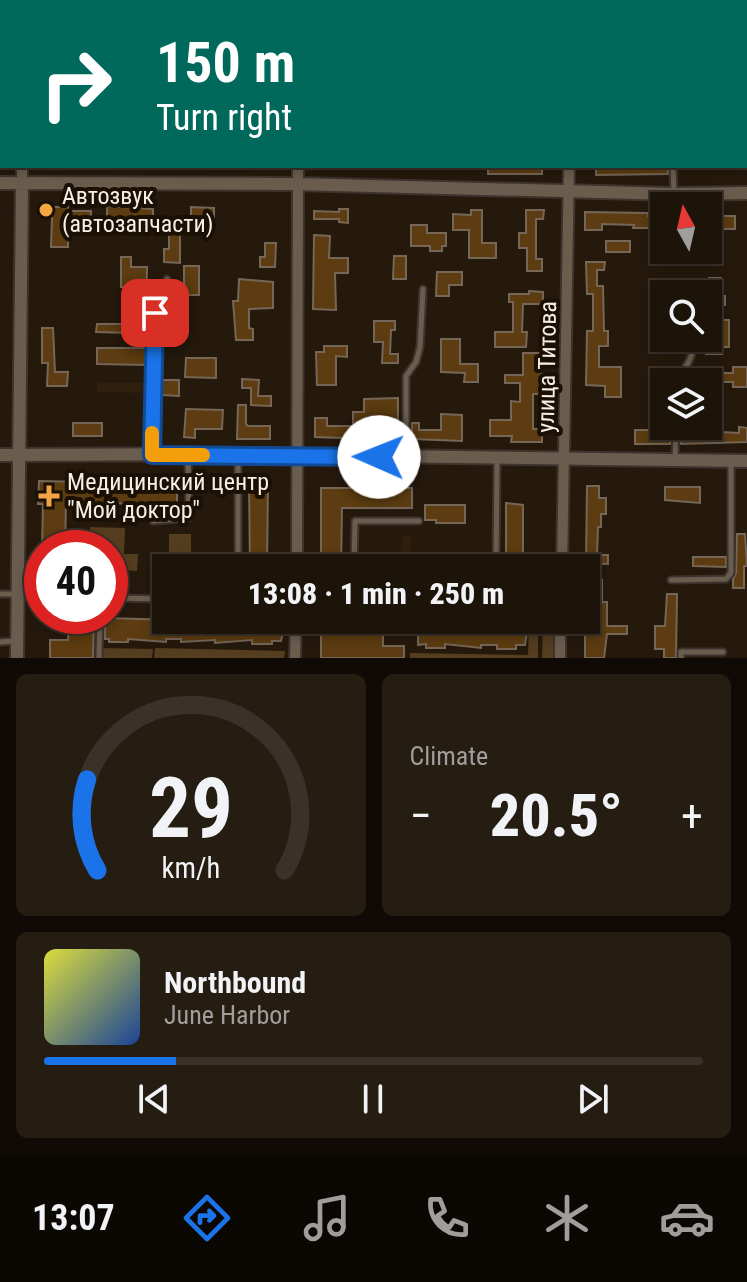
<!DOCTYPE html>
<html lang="en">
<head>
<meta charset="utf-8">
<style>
	:root { --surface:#1c1309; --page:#251c12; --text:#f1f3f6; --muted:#a09e9c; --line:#3a322a; --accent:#1a73e8 }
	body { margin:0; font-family:"Roboto Condensed",sans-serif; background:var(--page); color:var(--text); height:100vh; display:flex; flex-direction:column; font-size:30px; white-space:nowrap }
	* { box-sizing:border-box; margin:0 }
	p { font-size:26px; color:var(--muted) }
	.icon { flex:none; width:44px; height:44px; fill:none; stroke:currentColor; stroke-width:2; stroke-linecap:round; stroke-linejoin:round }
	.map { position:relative; height:658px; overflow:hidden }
	.drawer { display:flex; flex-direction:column; gap:16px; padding:16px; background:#0f0a05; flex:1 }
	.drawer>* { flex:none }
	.hud { position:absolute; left:0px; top:0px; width:748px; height:168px; box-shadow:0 4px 12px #0003,0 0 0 2px var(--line); background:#00695c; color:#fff; overflow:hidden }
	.needle { width:52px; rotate:352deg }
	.controls { position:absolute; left:650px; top:192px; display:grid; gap:16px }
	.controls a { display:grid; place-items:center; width:72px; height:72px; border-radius:0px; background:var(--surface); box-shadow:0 4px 12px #0003,0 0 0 2px var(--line); font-size:40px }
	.speed { position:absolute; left:24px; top:530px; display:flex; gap:16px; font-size:40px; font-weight:700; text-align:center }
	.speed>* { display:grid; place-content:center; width:104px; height:104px; border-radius:50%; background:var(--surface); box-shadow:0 4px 12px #0003,0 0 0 2px var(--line); line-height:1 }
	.speed .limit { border:12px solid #d22; background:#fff; color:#111 }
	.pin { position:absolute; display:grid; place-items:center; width:68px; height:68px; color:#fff; margin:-34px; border-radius:16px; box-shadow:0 4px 12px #0006 }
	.me { position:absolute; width:88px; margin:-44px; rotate:271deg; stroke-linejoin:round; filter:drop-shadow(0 0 6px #0008) }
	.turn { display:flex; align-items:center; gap:28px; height:168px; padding:0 24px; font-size:36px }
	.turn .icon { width:104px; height:104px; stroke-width:2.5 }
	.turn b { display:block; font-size:56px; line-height:68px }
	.big { font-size:60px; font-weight:800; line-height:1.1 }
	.drawer .tile { flex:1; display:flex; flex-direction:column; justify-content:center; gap:12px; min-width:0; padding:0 28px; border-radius:12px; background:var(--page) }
	.drawer .dial { align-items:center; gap:0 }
	.dial svg { height:208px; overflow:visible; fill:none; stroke:var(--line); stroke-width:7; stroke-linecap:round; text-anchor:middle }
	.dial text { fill:var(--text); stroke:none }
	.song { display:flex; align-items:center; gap:24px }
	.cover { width:96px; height:96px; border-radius:12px; background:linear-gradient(135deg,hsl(60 70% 55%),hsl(220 70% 35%)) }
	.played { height:8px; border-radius:4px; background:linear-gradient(90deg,var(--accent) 20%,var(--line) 20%) }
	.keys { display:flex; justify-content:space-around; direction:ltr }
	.heat { display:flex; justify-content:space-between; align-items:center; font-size:44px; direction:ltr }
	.drawer .tiles { flex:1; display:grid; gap:16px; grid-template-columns:1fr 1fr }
	.tile:last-child { grid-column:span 2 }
	.trip { position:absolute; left:152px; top:554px; width:448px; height:80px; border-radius:0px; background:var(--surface); box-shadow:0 4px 12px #0003,0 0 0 2px var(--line); font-weight:800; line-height:80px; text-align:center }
	.tabs { display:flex; height:128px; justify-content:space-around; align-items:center; background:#0b0804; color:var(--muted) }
	.tabs .icon { width:56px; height:56px }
	.tabs .on { color:var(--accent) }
	.tabs b { font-size:36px; color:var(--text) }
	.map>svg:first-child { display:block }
</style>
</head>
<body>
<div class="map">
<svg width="747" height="658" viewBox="0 0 747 658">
	<rect width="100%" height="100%" fill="#25190c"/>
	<path fill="#2f1f0c" d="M97,382L148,383V393L97,392Z
		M402,535L411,536L410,568H390V558H401Z"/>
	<path fill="#553d1f" d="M90,527L125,528L124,554H138L137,571L122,570V565H110V548H90Z
		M169,534H191V568H169Z
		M529,620H538V658H410V653L528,655Z
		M543,620H555L554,658H542Z
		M100,648L153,649L152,658H100Z
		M155,648L285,651L284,658H154Z"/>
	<path fill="#5c3c10" stroke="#756657" stroke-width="2" d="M488,166H542V174H488Z
		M596,166H668V174L596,175Z
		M107,206L153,209V223H148V233H136V223L113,222V218H107Z
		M43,207H68V211H91V226H68V247H51L52,217H43Z
		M191,207L214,208V219H201V224H191Z
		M339,209H348V223L339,222V219H314V211L339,212Z
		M471,210H482V243H496V258H469V230H453V214L471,215Z
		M526,210H544L543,219H536V259H542V271H527V248H519V233H526Z
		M585,212L648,213V216H664V228H633L634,225L602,224V230H585Z
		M710,216H735V229H710Z
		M169,224H180V263L164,262V249H169Z
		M411,225H427V233H446V246H442V251H430V246H411Z
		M314,235L330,236L329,258H348V273H335L336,310L313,309Z
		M606,241H630V252H606Z
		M265,243H276L275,267H260V257H265Z
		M394,256H406V279H393Z
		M121,257H131V267H147L146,318H132V287H121Z
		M586,262H605L604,270H597V286H603L604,331H608V346H599V367H621V397H605V386L586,385L587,331H593V294H587Z
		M184,266H199V295H184Z
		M437,272H462V285H449V296H436Z
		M709,278H721L720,296H725V305H708Z
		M239,279L273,282V308L249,309V328L253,329V340H236L233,301H238Z
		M529,291L543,292V304H523L522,332H527L526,347H495V332H513V302H509V294H529Z
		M710,320H729V347H722V354H706V344H710Z
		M374,321H395V330H391L390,354H398V363H382L383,342H374Z
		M97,324H130V333L96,332Z
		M42,328H53L55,372H68L67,386H47L48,363H42Z
		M441,339H460V364H478V382H464L465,373L441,372Z
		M324,346H347V357L336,356V385H317L316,352H324Z
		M97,348H149L148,365L97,364Z
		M523,353H540L543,394H533V429H542V442H511L512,436H490V420H511V401L520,402V383H505V375H523Z
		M186,358H216V378L185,377Z
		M733,367H747V387H733V382H711V373H733Z
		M242,379L259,380L258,396H271V406L251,405V388H242Z
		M162,380H179V396L162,395Z
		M398,398V423H400V438L398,440L315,437V418H327V426H353V412H364V399Z
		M238,405H246V424L248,426H270V439H237Z
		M186,409L223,410L222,429H195V438L184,437Z
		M441,414L462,415V441L412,439V423H419V430H441Z
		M73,423H102V436H73Z
		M681,426L703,429V431L739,433V427L747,428V442L681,444Z
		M659,427H670V444H635V430H659Z
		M39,481L177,484V505L66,502L65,548H42L43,504H38Z
		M249,482H268L267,568H250Z
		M587,486H599V498H606V514H601V527H598L597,555H608V564L586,563Z
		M665,487H700V503L665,500Z
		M321,488H412V508H342L341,568H321Z
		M506,503L523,505V568H506Z
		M425,505H465V523H436V520H425Z
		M737,534H745L747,566H744V588H733V579L736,573Z
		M693,557H726V567L693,566Z
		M587,580H602V602H607V626H627V634H607L604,658H585V625L588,626Z
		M667,594H677L676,658H664V649H655V626H665Z
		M69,616H90V618H94L93,658H50V640H68Z
		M105,618L244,622L280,620L283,621V632L281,641H272V644H252V640L215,643V640L181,642V639H166V642L128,639V642H109V639H105Z
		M321,620L383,621V646H404V658H321Z
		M507,620H525V626H528L525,645H516V649H497V645H481V648L445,644V648H426V644L418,645V625H490V627L507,628Z"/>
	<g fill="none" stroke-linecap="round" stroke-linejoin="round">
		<defs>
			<path id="service" d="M673,166L674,193
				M695,294V291
				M675,382C686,367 694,358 694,338
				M152,451L155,313H166L167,279
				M238,455V568
				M406,456V376L416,362L420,347L423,289
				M675,461L676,426
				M153,521L189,518L188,456
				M354,568L355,521H419
				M496,568L497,460
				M671,580L726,579L731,573V461
				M19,585H42
				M110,586L112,598L166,599
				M0,594H17
				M0,642L16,641
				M99,658L100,616
				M681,658V652H723"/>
			<path id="minor" d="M300,0V2
				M567,0V2
				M23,2V0
				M22,184V166
				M297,568L298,166
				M562,568L569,166
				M295,658L296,620
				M560,658V620"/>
			<path id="tertiary" d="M0,183L297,184L674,194L747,193
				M0,455L238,454L747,461
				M17,658L22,184"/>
		</defs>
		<use href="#service" stroke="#3d342e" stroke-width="9"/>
		<use href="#minor" stroke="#3d342e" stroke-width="14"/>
		<use href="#tertiary" stroke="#3d342e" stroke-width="16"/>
		<use href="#service" stroke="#6b5d4e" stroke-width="5"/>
		<use href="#minor" stroke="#6b5d4e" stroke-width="10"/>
		<use href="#tertiary" stroke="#6b5d4e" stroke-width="12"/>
	</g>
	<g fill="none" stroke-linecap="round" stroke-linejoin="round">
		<defs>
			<path id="route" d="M155,313L152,455L379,457"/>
		</defs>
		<use href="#route" stroke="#114b97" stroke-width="20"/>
		<use href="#route" stroke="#1a73e8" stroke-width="14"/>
		<path stroke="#f59e0b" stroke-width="14" d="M152,433V455H203"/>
	</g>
	<g fill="#f2a540" stroke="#1b1004" stroke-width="3">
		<circle cx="46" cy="210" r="8"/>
		<path d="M45 484h8v8h8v8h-8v8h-8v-8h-8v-8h8z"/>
	</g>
	<g text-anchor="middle" stroke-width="8" stroke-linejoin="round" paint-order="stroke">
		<g font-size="24" fill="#f7efe6" stroke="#1b1004" text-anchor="start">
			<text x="62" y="204">Автозвук<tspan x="62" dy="28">(автозапчасти)</tspan></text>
			<text x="67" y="490">Медицинский центр<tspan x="67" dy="28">"Мой доктор"</tspan></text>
		</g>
		<g font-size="24" fill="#f7efe6" stroke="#1b1004">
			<text transform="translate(547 367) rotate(-89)" y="8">улица Титова</text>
		</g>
	</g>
</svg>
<div class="controls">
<a><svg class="needle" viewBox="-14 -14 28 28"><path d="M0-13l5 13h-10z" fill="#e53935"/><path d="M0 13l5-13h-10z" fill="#a09e9c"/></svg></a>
<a><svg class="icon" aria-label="search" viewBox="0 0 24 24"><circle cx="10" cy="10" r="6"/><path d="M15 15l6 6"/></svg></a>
<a><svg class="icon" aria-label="layers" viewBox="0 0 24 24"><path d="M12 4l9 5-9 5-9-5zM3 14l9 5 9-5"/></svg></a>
</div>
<div class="speed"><div class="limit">40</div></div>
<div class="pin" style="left:155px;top:313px;background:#d93025"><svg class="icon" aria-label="arrive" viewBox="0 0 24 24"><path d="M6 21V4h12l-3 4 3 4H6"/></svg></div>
<svg class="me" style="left:379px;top:457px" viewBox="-20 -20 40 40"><circle r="19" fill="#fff"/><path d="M0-13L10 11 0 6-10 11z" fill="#1a73e8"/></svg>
<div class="trip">13:08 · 1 min · 250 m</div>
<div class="hud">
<div class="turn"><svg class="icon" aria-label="right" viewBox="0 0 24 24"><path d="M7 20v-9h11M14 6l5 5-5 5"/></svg><div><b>150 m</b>Turn right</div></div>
</div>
</div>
<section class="drawer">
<div class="tiles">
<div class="tile dial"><svg viewBox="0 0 100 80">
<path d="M14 69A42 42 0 1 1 86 69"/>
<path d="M14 69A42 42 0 0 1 10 34" stroke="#1a73e8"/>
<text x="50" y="56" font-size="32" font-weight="700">29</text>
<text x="50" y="72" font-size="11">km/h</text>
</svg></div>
<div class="tile"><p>Climate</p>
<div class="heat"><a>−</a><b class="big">20.5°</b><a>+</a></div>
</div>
<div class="tile">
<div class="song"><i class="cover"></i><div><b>Northbound</b><p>June Harbor</p></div></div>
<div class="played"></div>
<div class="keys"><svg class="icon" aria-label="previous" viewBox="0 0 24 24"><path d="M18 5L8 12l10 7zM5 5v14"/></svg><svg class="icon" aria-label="pause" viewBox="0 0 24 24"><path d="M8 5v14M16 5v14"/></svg><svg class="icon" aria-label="next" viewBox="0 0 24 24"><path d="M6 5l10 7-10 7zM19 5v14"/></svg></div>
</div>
</div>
</section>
<nav class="tabs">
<b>13:07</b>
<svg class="icon on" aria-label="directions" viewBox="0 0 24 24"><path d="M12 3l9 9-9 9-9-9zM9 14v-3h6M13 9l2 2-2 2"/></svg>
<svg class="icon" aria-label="music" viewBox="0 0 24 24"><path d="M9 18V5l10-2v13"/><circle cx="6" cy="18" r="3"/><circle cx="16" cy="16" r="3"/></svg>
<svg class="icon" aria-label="phone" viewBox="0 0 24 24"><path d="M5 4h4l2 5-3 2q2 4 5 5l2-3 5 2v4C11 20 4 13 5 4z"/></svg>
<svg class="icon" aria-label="climate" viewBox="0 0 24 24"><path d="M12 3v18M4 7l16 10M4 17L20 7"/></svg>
<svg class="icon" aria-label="car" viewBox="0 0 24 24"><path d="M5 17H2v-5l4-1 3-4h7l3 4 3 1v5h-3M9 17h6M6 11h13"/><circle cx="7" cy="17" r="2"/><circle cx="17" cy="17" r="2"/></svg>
</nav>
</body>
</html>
